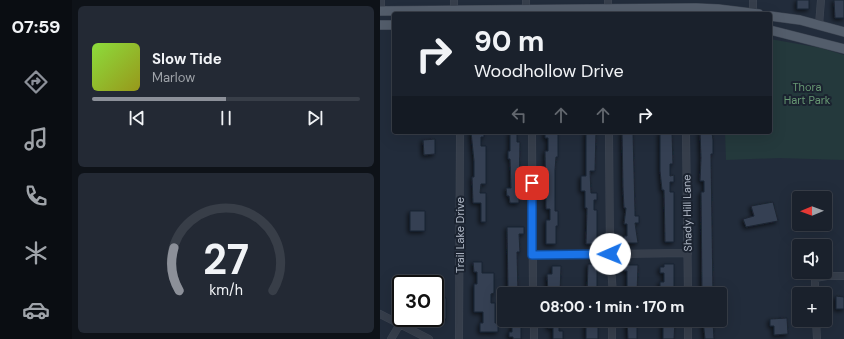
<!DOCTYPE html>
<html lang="en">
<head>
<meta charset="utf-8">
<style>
	:root { --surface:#1a212c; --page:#232934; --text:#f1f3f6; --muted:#9fa3a9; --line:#383e48; --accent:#8c9099 }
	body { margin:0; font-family:"DM Sans",sans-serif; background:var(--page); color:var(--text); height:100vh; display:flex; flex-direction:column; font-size:15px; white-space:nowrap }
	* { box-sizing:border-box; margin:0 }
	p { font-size:13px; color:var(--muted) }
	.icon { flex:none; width:22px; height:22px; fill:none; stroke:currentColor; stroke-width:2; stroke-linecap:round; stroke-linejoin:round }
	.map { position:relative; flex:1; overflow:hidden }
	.side { display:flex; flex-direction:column; gap:6px; padding:6px; background:#0e1218; width:308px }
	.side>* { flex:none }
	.guide { position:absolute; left:12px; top:12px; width:380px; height:122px; border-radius:4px; box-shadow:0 4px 16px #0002,0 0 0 1px var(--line); background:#1a212c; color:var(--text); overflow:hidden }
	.needle { width:26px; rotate:269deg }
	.controls { position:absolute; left:412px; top:191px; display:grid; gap:8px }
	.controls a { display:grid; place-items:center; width:40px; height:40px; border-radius:4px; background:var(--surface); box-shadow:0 4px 16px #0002,0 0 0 1px var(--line); font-size:20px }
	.speed { position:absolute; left:12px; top:275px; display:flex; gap:8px; font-size:20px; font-weight:700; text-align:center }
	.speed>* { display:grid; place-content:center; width:52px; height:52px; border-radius:50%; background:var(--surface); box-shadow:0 4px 16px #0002,0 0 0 1px var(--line); line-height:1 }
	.speed .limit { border:2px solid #111; border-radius:6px; background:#fff; color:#111 }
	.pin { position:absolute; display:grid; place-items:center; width:34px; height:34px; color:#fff; margin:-17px; border-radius:8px; box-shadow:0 2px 6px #0006 }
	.me { position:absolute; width:44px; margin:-22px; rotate:269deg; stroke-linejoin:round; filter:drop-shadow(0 0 3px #0008) }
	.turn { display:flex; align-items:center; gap:14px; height:84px; padding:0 16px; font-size:18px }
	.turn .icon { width:52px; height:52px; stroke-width:2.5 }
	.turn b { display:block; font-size:28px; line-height:34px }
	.lanes { display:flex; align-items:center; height:38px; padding:0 16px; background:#0003; justify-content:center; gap:20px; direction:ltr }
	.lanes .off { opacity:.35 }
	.side .tile { flex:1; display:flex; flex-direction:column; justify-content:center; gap:6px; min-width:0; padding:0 14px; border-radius:6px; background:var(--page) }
	.side .dial { align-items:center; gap:0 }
	.dial svg { height:104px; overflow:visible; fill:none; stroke:var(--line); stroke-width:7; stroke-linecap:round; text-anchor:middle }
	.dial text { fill:var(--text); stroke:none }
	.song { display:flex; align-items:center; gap:12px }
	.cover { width:48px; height:48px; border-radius:6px; background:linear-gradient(135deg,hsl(90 70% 55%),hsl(60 70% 35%)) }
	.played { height:4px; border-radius:2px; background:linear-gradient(90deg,var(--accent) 50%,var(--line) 50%) }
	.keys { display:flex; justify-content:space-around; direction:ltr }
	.trip { position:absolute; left:117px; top:287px; width:230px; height:40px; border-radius:4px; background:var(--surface); box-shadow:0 4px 16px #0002,0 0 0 1px var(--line); font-weight:700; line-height:40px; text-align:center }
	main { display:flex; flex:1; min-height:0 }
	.dock { display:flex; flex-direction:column; width:72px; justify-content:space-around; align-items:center; background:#0a0d12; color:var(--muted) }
	.dock .icon { width:28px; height:28px }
	.dock .active { color:var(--accent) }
	.dock b { font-size:18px; color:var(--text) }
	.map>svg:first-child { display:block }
</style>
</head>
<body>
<main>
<nav class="dock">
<b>07:59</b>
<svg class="icon active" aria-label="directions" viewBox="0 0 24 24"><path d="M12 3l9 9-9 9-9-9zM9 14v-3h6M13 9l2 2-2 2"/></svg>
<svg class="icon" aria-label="music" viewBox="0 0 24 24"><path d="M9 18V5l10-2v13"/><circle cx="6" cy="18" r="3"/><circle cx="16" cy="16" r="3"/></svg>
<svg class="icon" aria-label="phone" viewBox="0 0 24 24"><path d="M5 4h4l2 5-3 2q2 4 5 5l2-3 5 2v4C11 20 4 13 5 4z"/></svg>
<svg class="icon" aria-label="climate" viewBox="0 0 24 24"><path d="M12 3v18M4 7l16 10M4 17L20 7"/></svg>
<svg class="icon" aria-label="car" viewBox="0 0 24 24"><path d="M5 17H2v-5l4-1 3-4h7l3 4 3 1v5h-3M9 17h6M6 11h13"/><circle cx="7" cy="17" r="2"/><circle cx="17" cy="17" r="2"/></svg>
</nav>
<section class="side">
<div class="tile">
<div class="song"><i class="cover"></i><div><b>Slow Tide</b><p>Marlow</p></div></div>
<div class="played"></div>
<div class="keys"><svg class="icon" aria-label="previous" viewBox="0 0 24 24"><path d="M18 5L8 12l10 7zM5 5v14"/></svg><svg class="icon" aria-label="pause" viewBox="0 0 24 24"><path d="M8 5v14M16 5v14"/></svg><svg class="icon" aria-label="next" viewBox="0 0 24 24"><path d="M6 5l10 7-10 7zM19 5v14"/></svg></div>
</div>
<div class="tile dial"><svg viewBox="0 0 100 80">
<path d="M14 69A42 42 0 1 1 86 69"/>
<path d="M14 69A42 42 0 0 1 10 36" stroke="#8c9099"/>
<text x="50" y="56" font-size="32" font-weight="700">27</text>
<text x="50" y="72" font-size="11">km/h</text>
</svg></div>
</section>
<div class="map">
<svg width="464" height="339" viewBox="0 0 464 339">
	<defs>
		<filter id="shadow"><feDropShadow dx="-2" dy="2" stdDeviation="2" flood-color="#0009"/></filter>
	</defs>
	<rect width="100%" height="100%" fill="#222c3b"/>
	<path fill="#24393c" d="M390,39L441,48L464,55V160L399,158L346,160L345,132H390Z"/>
	<path fill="#344052" stroke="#1d2532" filter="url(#shadow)" d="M417,0H429V9H417Z
		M454,0H464V18H455Z
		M91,132H104V137H101V146H106V184H101L100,193H106V222H101V203H93L92,177H94V161Z
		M130,132H137V142H140L139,203H130L129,196H127L126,188H131L130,159H128V151H130Z
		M165,132H178V157H176L175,170V211H178V226H176V244H166V220H170V209H166L165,151H168V138H165Z
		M206,132H216L215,171H210L211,193H217V200H214V210H217V244H206L207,208H205V191H201V176H206Z
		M242,132H253L255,211V216H259V223H255L258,243H244V236H247V224H244L246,208H244L243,189Z
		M280,132H292L293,164H290V176L294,175V182H290V192H294V242H285L284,190H282L280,171Z
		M320,132H332L333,140V154H331L333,293H322L321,192H324V181H320L321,158Z
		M55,139V154L44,155L43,140Z
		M393,202L398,221L366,227L363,219L374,216L371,206Z
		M30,211H45V231H30Z
		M127,227H144V234H139L140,252H137L138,292H128Z
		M93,262H102V273H114V293L111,294V303H115V323H118V332H100V323H103V312H94V284H97V272H94Z
		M208,264H217V294H207Z
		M284,264H294V294H283V290H280V282H284V273H280V267H284Z
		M244,265H258L257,294H245V289H247V271H244Z
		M172,266H181L180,294H168L167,274H172Z
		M20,293L21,294V310L16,308Z
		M456,296L464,297V309H456Z
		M57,298H66V319H55V309H58Z
		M407,318L408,334L394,335V326H390V319Z
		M170,320H179V331H183V339H173V328H168Z
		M206,320H218V339H206Z
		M247,320H257V339H248Z
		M283,320H295L294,339H283Z
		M323,320H333L334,339H325Z
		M132,324H141V339H133V337H129V332H132Z"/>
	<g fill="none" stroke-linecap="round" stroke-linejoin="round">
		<defs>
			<path id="minor" d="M1,0V11
				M74,0V14
				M146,0V10
				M228,0V14
				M373,13V0
				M439,25L441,0
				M152,132L153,294
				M229,132L230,254L233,294
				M306,132L308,294
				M152,255L308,253
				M435,294V278L447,276H464
				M0,314L49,339
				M308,320V339
				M436,320L437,339
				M11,339L20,324
				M79,339L80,132
				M154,339V320
				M232,339V320"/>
			<path id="major" d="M0,11L316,8L338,9L379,14
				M390,16L420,20L464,32
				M0,25H14
				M390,30L464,49"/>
		</defs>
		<use href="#minor" stroke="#3f4754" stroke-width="8"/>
		<use href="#major" stroke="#3f4754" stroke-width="10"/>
		<use href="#minor" stroke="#363e4b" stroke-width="7"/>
		<use href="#major" stroke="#535d6b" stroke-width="9"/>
	</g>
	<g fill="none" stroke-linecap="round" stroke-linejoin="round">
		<defs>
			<path id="route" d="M152,183V255L230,254"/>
		</defs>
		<use href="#route" stroke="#114b97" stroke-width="10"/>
		<use href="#route" stroke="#1a73e8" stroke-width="7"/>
	</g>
	<g text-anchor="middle" stroke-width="4" stroke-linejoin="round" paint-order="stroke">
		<g font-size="11" fill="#679873" stroke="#1b2330">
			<text x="427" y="91">Thora<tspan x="427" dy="13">Hart Park</tspan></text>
		</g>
		<g font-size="11" fill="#b1b9c7" stroke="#1b2330">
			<text transform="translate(307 213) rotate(-91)" y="4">Shady Hill Lane</text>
			<text transform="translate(80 235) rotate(-90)" y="4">Trail Lake Drive</text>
		</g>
	</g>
</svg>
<div class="controls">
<a><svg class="needle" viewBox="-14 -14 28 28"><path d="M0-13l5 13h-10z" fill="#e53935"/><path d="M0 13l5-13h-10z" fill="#9fa3a9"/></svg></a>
<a><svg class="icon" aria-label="sound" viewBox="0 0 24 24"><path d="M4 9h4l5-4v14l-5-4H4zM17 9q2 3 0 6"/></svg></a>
<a>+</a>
</div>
<div class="speed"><div class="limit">30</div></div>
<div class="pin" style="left:152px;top:183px;background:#d93025"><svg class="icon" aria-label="arrive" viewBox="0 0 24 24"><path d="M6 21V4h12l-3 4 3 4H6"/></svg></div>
<svg class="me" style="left:230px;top:254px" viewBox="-20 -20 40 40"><circle r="19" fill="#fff"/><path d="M0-13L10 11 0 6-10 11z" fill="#1a73e8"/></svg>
<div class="trip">08:00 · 1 min · 170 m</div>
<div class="guide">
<div class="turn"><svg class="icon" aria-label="right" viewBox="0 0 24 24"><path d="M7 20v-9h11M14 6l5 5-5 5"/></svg><div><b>90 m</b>Woodhollow Drive</div></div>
<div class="lanes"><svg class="icon off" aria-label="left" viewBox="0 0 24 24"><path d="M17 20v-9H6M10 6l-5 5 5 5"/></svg><svg class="icon off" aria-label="ahead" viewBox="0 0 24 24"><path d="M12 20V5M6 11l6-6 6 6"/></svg><svg class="icon off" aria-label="ahead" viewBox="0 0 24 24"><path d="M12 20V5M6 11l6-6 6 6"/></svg><svg class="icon" aria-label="right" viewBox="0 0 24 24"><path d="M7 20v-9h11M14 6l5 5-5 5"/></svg></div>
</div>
</div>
</main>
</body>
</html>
